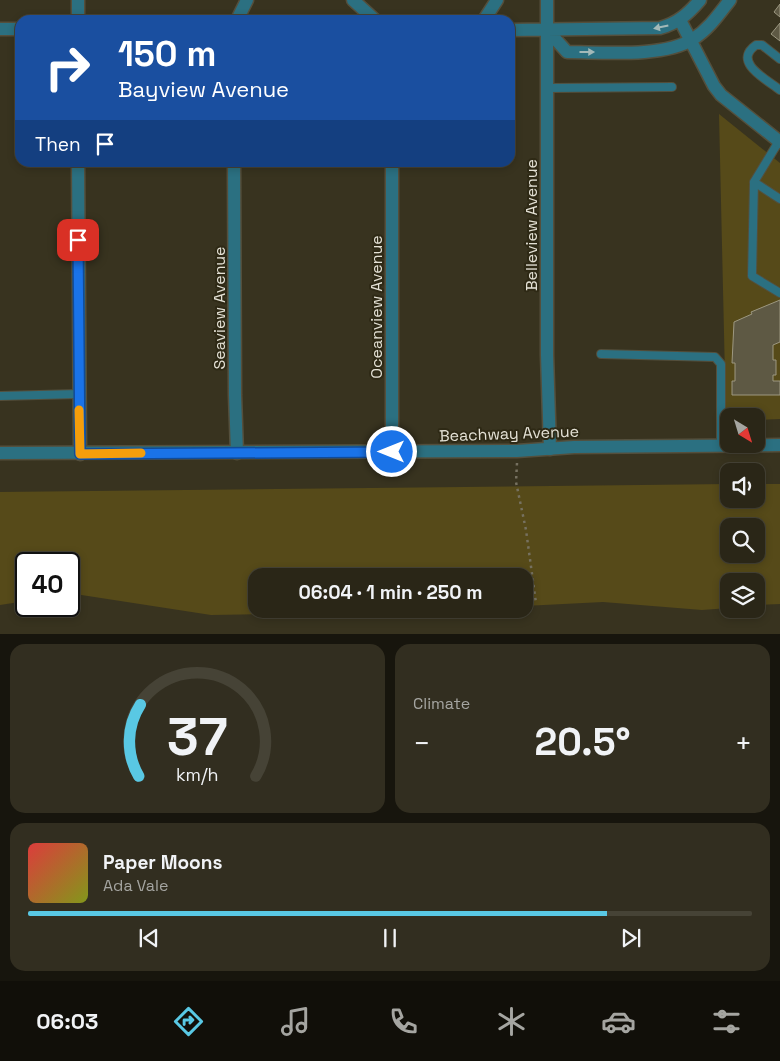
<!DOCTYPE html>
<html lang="en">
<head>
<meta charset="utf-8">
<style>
	:root { --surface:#2a2617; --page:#322e20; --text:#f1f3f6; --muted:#a5a5a1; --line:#464336; --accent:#59c8e4 }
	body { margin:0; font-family:"Space Grotesk",sans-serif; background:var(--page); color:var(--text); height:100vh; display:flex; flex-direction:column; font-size:19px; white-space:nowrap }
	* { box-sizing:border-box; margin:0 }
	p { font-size:16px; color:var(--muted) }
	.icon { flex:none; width:28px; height:28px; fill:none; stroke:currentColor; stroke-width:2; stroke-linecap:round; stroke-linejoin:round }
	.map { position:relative; height:634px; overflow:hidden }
	.panel { display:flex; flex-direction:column; gap:10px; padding:10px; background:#17150d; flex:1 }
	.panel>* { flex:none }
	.guide { position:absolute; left:15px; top:15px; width:500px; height:152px; border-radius:15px; box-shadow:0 2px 8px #0003,0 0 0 1px var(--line); background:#1a4fa0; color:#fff; overflow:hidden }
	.needle { width:32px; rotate:142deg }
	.buttons { position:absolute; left:720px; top:408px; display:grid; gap:10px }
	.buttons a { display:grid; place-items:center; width:45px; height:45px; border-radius:10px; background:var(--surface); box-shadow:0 2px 8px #0003,0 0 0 1px var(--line); font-size:25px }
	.speed { position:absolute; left:15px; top:552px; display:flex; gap:10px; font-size:25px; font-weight:700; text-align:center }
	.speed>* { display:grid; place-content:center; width:65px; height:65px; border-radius:50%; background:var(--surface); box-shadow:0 2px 8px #0003,0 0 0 1px var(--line); line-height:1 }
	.speed .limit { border:2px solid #111; border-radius:8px; background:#fff; color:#111 }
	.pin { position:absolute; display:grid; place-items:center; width:42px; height:42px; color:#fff; margin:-21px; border-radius:10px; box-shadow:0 2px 8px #0006 }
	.me { position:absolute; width:55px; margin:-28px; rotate:270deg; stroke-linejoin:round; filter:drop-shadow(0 0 4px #0008) }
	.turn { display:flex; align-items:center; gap:18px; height:105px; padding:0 20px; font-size:22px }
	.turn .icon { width:65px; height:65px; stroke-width:2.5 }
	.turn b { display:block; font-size:35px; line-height:42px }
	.then { display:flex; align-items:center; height:48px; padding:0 20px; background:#0003; gap:10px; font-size:19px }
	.big { font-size:38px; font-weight:800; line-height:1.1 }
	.panel .tile { flex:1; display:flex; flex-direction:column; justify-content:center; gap:8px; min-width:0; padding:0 18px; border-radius:15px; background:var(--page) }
	.panel .dial { align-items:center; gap:0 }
	.dial svg { height:130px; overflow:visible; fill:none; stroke:var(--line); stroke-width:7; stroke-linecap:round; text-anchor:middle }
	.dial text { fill:var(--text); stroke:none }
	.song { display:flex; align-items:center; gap:15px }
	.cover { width:60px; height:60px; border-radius:8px; background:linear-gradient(135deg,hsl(0 70% 55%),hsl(70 70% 35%)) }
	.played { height:5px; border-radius:2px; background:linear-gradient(90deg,var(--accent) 80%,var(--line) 80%) }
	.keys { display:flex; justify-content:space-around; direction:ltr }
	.heat { display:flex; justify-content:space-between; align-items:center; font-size:28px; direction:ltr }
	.panel .tiles { flex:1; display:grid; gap:10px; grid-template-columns:1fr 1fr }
	.tile:last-child { grid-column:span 2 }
	.trip { position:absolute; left:248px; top:568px; width:285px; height:50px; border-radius:15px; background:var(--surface); box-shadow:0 2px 8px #0003,0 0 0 1px var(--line); font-weight:800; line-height:50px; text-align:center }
	.tab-bar { display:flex; height:80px; justify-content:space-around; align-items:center; background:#110f09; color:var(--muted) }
	.tab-bar .icon { width:35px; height:35px }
	.tab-bar .selected { color:var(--accent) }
	.tab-bar b { font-size:22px; color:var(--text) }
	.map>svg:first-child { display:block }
</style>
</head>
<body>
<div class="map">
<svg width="780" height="634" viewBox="0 0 780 634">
	<rect width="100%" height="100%" fill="#38331f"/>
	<path fill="#564a19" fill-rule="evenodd" d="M719,114L780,163V419L756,420V416H729V420H726Z
		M729,484V499H756V484H780V604L756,605V581H729V608L702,610L603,602L524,606V576H256V609H483L439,611L211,615L75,594L69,595V564H26V601L0,605V492ZM729,526H756V554H729Z"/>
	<path fill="#5e5944" stroke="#9d9881" d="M780,4V17L774,12Z
		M780,23V41L771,34Z
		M780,300V342L773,345V360H776V375H773V381H780V395H732V381H735V363H732L734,322L752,314L751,312Z"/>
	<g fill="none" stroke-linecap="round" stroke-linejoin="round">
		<defs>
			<path id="service" d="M780,59L762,45H756C732,62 766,79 780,90
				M547,88L672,87
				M779,141L754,182L752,276L780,293
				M754,182L780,199
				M601,354L715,357L721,364V446
				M0,396L78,394"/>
			<path id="minor" d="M78,0V20
				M353,0L375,20
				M547,0V355L550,449
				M237,20L247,0
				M484,20L497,0
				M680,20L714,86L721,95L780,142
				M0,29H20
				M510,30L660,28C678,23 688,14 700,0
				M548,31L567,52C601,52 664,58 693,39C709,29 719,14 730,0
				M78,162L80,454
				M234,162L235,395L237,453
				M392,162V452"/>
			<path id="tertiary" d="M0,453L517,451L574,447L780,445"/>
		</defs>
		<use href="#service" stroke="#544f3c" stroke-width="10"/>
		<use href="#minor" stroke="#544f3c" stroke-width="15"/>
		<use href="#tertiary" stroke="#544f3c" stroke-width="15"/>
		<path stroke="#767160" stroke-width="2.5" stroke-dasharray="2.5 4" stroke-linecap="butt" d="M517,463L516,482L526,530L536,603"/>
		<use href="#service" stroke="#2b7081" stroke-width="8"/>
		<use href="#minor" stroke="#2b7081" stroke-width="12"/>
		<use href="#tertiary" stroke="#2b7081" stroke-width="12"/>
	</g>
	<defs><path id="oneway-solid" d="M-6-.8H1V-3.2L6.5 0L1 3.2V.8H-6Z" transform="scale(1.25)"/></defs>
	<g fill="#a3b9b8">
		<use href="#oneway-solid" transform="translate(661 27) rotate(168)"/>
		<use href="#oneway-solid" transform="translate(587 52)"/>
	</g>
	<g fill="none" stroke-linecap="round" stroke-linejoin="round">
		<defs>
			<path id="route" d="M78,240L80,454L392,452"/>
		</defs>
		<use href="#route" stroke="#114b97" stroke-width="12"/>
		<use href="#route" stroke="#1a73e8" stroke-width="9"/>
		<path stroke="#f59e0b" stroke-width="9" d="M79,410L80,454L141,453"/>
	</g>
	<g text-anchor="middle" stroke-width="4" stroke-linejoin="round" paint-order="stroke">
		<g font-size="16" fill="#e4e1d5" stroke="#2e2915">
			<text transform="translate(531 225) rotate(-90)" y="6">Belleview Avenue</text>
			<text transform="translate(376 307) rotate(-90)" y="6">Oceanview Avenue</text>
			<text transform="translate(219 308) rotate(-90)" y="6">Seaview Avenue</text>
			<text transform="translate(509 433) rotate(-2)" y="6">Beachway Avenue</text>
		</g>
	</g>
</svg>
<div class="buttons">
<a><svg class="needle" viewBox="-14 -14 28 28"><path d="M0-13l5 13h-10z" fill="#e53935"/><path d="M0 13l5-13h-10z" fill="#a5a5a1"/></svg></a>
<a><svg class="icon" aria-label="sound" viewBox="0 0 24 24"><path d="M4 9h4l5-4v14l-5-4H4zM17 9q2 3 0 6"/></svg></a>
<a><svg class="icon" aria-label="search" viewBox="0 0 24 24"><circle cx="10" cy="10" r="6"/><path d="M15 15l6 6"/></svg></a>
<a><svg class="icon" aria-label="layers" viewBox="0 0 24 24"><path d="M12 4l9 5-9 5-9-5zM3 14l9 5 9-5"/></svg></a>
</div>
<div class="speed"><div class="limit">40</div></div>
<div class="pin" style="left:78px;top:240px;background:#d93025"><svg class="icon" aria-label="arrive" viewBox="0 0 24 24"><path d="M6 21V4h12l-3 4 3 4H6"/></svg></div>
<svg class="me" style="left:392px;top:452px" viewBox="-20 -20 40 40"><circle r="17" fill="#1a73e8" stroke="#fff" stroke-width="3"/><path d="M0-11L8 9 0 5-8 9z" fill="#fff"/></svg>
<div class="trip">06:04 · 1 min · 250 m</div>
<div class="guide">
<div class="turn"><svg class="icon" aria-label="right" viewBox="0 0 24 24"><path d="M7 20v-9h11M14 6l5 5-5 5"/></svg><div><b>150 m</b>Bayview Avenue</div></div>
<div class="then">Then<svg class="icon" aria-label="arrive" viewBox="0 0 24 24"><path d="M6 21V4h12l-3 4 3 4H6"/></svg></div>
</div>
</div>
<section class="panel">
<div class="tiles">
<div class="tile dial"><svg viewBox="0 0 100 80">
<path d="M14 69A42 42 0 1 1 86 69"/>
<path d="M14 69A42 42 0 0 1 15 25" stroke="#59c8e4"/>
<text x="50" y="56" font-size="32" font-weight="700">37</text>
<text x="50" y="72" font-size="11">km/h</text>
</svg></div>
<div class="tile"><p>Climate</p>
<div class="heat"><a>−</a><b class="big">20.5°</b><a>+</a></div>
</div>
<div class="tile">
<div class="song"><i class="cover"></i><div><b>Paper Moons</b><p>Ada Vale</p></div></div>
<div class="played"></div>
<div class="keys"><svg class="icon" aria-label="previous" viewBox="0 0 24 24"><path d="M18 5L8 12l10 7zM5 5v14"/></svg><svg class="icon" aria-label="pause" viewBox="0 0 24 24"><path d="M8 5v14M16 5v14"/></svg><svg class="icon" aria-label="next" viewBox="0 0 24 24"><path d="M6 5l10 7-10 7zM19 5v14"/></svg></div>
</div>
</div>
</section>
<nav class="tab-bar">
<b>06:03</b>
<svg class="icon selected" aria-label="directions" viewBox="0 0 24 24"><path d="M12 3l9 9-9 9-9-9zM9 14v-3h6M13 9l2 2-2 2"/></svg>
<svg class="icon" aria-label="music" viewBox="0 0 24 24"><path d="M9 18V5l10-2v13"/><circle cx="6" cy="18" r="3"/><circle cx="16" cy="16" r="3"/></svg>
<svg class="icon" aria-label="phone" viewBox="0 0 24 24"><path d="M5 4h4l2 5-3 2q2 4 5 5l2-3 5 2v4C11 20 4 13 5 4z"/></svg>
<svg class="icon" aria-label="climate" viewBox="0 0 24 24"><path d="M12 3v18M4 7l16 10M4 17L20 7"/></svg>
<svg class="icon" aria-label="car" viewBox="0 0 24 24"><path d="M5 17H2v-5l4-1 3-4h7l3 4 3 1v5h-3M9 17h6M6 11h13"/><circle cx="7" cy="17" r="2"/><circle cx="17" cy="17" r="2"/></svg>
<svg class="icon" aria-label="filters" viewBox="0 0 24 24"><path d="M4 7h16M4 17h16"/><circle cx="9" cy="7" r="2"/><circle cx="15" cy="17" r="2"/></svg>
</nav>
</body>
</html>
